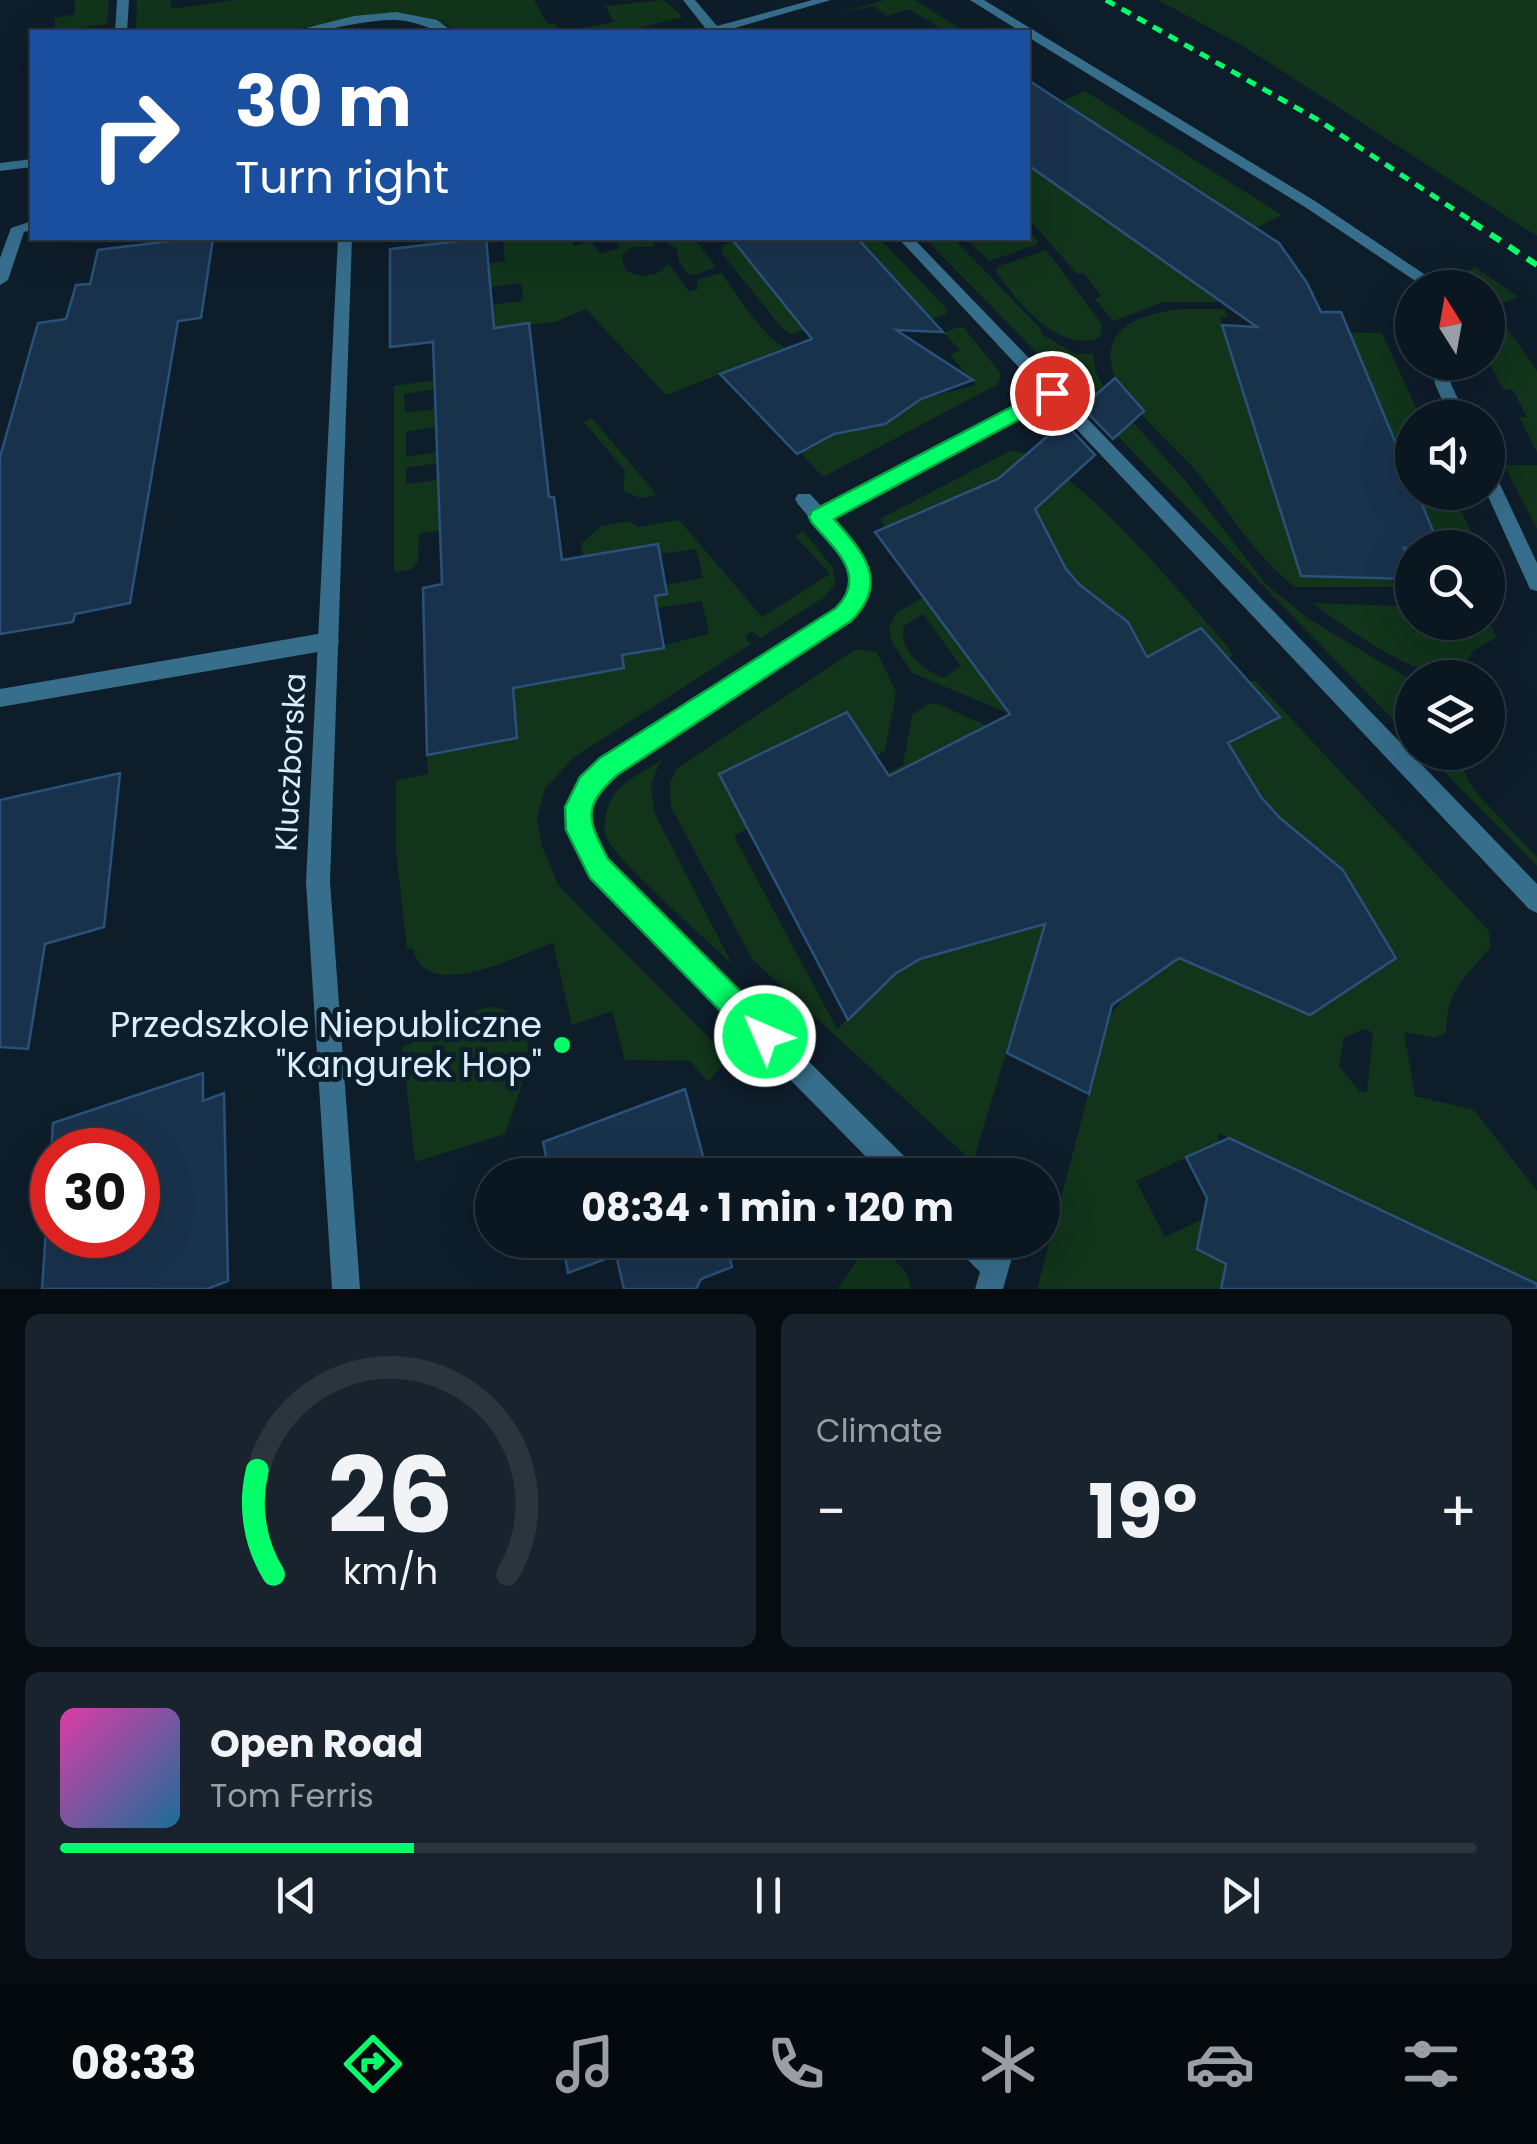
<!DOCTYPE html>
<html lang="en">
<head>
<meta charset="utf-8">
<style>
	:root { --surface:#0a1620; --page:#18232d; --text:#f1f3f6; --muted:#999fa5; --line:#2a353e; --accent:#03ff6a }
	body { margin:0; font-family:Poppins,sans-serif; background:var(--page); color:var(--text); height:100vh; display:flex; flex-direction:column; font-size:38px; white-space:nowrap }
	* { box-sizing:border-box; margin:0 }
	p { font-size:32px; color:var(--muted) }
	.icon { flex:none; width:55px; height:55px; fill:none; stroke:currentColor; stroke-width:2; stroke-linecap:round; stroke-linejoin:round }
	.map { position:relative; height:1289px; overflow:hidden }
	.sheet { display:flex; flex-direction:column; gap:25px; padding:25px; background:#060c12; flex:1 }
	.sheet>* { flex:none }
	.banner { position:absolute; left:30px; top:30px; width:1000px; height:210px; border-radius:0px; box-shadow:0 10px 40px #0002,0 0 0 2px var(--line); background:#1a4fa0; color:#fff; overflow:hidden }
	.needle { width:65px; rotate:349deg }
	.fabs { position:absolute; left:1395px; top:270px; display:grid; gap:20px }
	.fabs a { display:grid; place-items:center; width:110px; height:110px; border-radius:50%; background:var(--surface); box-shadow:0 10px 40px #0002,0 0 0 2px var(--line); font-size:50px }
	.speed { position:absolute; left:30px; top:1128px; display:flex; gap:20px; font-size:50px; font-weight:700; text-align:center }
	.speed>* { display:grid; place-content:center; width:130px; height:130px; border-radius:50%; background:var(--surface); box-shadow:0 10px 40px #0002,0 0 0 2px var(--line); line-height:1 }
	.speed .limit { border:15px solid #d22; background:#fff; color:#111 }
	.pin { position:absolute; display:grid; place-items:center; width:85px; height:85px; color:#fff; margin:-42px; border:5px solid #fff; border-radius:50%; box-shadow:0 2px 10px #0007 }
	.me { position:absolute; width:110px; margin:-55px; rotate:315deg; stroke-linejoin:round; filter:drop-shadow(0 0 8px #0008) }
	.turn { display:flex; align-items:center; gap:35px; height:210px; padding:0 40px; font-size:45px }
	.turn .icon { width:130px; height:130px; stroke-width:2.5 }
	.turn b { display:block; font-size:70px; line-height:85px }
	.big { font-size:75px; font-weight:700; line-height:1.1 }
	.sheet .tile { flex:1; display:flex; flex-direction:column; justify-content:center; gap:15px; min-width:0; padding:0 35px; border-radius:15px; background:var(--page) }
	.sheet .dial { align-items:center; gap:0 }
	.dial svg { height:260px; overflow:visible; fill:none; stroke:var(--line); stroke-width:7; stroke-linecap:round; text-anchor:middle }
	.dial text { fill:var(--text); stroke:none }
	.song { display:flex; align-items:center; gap:30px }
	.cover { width:120px; height:120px; border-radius:15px; background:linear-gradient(135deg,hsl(320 70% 55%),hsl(200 70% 35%)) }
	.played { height:10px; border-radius:5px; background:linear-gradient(90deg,var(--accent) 25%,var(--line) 25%) }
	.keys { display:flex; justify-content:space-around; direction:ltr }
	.heat { display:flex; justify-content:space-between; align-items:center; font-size:55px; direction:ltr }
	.sheet .tiles { flex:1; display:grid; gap:25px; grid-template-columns:1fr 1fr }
	.tile:last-child { grid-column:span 2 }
	.trip { position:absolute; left:475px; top:1158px; width:585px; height:100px; border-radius:50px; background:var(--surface); box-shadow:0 10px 40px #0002,0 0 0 2px var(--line); font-weight:700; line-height:100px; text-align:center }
	.menu { display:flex; height:160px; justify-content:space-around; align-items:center; background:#04090d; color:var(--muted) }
	.menu .icon { width:70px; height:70px }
	.menu .current { color:var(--accent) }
	.menu b { font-size:45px; color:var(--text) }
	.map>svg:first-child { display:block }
</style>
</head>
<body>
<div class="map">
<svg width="1537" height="1289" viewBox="0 0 1537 1289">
	<rect width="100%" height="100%" fill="#0e1d2a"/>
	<path fill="#11341b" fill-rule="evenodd" d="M75,0H109L107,24L55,32V18L75,14Z
		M137,0H170L172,9L235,0H534L548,24L555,23L560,32L614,22L605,6L664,0L683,17L623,32H458C418,0 318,29 265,32C223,35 181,32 140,31L136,29Z
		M885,0H915L965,32H946L909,9L887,16L873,6L841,13Z
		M1158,0H1537V236L1245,47Z
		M1085,91L1282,215L1256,228L1061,102Z
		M1028,165L1222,302H1164L1113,321L1095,299L1101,296L1084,273L1077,274L1028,218Z
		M1028,230L1038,241L1036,245L989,261L965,238H1028Z
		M424,238H569L575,246L585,243L582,238H588L600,254L621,248L614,238H650L655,246L632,247L622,255L625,270C640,279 657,278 669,264L689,292L698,289L697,280L721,273C735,291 767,344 788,348L666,395L586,309L555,322L484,329L482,306L523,301L521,283L491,287L489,270H479V265L505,261L503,241L467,246L466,239L425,245Z
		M661,238H694L716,267L695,275L687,273L679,262L677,249Z
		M857,238H879L947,309L946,314L932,319Z
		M925,238H953L1041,329V334L1076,354H1093L1096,372L1106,392L1184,479L1266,584L1309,619L1412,681V739Z
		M733,241L805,330L791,334L782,328L721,252L723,245Z
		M1046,250L1102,324L1100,337C1061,356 1015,300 996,271L997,267Z
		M1475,267L1518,297L1492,307L1537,371V452L1519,417H1527L1513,390L1503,389L1488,361V288L1463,287L1452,279Z
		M1179,309H1225L1228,317H1220L1301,576L1391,579L1394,587H1295C1256,558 1231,514 1201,477C1176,446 1141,420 1119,386C1113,375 1109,361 1111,349C1117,319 1155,313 1179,309Z
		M958,327L964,328L1001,374L998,384L823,477L800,452L834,434L885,424L921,399L976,385L950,355L960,350L944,333Z
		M1350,332L1382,333L1420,417L1412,418V482L1373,388H1369Z
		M435,380V389L404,394L405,413L436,409V427L406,432V457L438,452V463L406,468V484L439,480L440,530L419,534L418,562L410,570L394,572V386Z
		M592,418L657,495L640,498L623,491L625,471L584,422Z
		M1010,451C1067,451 1185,600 1226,644L1232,655L1229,660L1169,691L1128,622L1080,585L1066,569L1042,523L999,490L886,528L880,519Z
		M1504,465H1537V529Z
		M1417,493H1453L1478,547H1440Z
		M679,520L762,617L830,574L795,536L803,531L833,568L835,585L823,598L760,638L752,631L745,637L751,644L573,758L545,789L537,817L542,846L558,885L729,1058L708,1082L690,1061L625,1060L612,1011L572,1025L553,943C517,955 427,1005 413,949H407L396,851V780L428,774L427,755L517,738L513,688L623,668L622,655L709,634L702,601L657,608L655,596L667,594L665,585L703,578L696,549L660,554L657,544L584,560L581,544L601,526L628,521L638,527Z
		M924,597L1010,714L912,673L892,642L889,628L896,613ZM923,614L961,666L943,678C923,669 898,651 904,626Z
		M1313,603L1401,606L1408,625L1488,621L1497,637L1473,651L1457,677C1416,678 1346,629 1313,603Z
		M856,649L877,652L896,692L885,751L876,756L846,712L719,774L748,828L734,836L837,1029L895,974L920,959L989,940L1036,892L1111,851L1198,966L1310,1015L1398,957L1261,797L1224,736L1244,681H1256L1489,931L1490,948C1464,979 1447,989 1446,1032L1435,1038L1404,1032L1415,1096L1474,1110L1537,1191V1284L1219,1133L1217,1143L1136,1181L1165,1237L1203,1219L1197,1249L1226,1264L1221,1289H1037L1108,1019L1124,997L1141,985L1094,915L1037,967L1026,987L973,1162L752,959L671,807L670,783L676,769ZM1366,1029L1373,1033L1367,1092L1359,1091L1339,1066L1344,1037Z
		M928,704H938L1001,732L899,793L887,774L903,765L912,715Z
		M1426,753H1457L1468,780L1482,799L1537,857V866Z
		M661,760L651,784L654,812L732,964C710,943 612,857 606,836C602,824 606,809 612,798C622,781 645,771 661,760Z
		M488,1007C558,1009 517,1097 505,1134L415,1162L402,1047L412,1043L410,1030Z
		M872,1240H877L907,1274L911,1289H837Z"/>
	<path fill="#19324c" stroke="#29517a" stroke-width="2.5" fill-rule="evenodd" d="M1028,80L1279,243L1307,283L1321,312H1341L1412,482V492H1417L1440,548H1404L1412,579L1301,576L1222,325L1257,327L1028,165Z
		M194,238H213L201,318L178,321L130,603L75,614L73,622L0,634V457L38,323L66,319L76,285L90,284L98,250Z
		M486,238L494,328L529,323L549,497H554L562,560L658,544L667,594L655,596L664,648L622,655L624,668L513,688L517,738L427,755L423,588L442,584L433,342L390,347V249Z
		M731,238H857L943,332L896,330L973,380L921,399L885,424L834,434L797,454L720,374L812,339Z
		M1115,378L1144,411L1113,439L1082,407Z
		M1064,422L1095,455L1035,509L1066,569L1080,585L1128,622L1147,657L1201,628L1280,717L1228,743L1261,797L1280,818L1343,870L1396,958L1310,1015L1179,958L1112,1005L1089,1094L1007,1053L1045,924L920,959L895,974L848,1020L719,774L847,712L889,776L1010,714L875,532L998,479Z
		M120,773L104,927L45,944L28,1049L0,1047V800Z
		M203,1073V1101L224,1093L228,1281L207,1289H42L53,1123ZM52,1150H138V1235H52Z
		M685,1089L708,1175H550L543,1142Z
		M1229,1138L1537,1284V1289H1221L1226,1264L1197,1249L1207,1198L1186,1157Z
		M562,1240H725L732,1267L701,1279L696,1289H624L616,1255L568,1273Z"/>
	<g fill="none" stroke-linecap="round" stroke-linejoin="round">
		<path fill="#366e8c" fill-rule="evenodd" d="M970,0H984L1315,201L1445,288H1426L1305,207L1028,37V32H1021Z
			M32,221V230L24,232L8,280L0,285V258L11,228Z
			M1432,362H1448L1451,384L1467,418H1450L1435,384Z
			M1488,471L1497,478L1537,563V591L1530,589L1486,492Z
			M329,632L336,635L339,641L336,647L329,650L0,707V689Z"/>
		<path fill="#366e8c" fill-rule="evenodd" d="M117,0H129L127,32H115Z
			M683,0H695L717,26L812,0H831L721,32H703L706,29Z
			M396,12L437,20L453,32C433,33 416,19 392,20C358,20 324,34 290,32L354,16Z
			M32,159V167L0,171V163Z
			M338,238H352L330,882L360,1289H332L306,882Z
			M898,238H913L1537,884V913L1529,909L1050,401L833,519C866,554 884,577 851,621L617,774C584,806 584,822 607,861L913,1165L916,1175H884L591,877C563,828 558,801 601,760L837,609C849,594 853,583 847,564L798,504L795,499L798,494H810L822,507L1041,391Z
			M954,1240H1017L1003,1289H975L980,1272L958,1250Z"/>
		<path stroke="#03ff6a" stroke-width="5" stroke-dasharray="10 8" stroke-linecap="butt" d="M1106,0L1318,120L1476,224"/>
		<path stroke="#03ff6a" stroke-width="6" stroke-dasharray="12 10" stroke-linecap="butt" d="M1472,222L1537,265"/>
	</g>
	<path fill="#03ff6a" stroke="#02a645" stroke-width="2.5" d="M1052,386L1062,393L1059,398L834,519C864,553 890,582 851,621L617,775C582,807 587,819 608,859L775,1026L779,1036L775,1046L765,1050L755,1046L590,878L566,830L565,807L580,777L600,758L836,608C868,576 835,549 812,523L809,517L812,511Z"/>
	<circle fill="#03ff6a" stroke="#0e1d2a" stroke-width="4" cx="562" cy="1045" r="10"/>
	<g text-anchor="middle" stroke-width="10" stroke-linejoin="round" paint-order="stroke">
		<g font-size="30" fill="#d7eeff" stroke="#0e1d2a">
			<text transform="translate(291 762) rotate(-87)" y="10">Kluczborska</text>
		</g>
		<g font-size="35" fill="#d7eeff" stroke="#0e1d2a" text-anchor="end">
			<text x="542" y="1037">Przedszkole Niepubliczne<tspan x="542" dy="40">"Kangurek Hop"</tspan></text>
		</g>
	</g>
</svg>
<div class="fabs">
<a><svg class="needle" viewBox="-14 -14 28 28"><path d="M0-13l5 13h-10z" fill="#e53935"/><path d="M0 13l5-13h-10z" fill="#999fa5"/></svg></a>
<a><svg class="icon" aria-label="sound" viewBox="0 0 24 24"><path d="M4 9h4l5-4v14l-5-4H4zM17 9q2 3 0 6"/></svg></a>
<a><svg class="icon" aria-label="search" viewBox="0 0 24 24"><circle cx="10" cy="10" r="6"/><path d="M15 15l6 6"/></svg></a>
<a><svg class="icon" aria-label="layers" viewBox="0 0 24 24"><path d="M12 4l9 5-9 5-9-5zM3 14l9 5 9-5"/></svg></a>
</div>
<div class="speed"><div class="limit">30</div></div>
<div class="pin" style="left:1052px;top:393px;background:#d93025"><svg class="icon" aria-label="arrive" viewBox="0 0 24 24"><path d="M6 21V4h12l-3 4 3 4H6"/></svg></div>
<svg class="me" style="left:765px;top:1036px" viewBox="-20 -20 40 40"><circle r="17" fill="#03ff6a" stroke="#fff" stroke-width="3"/><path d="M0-11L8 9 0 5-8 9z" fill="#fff"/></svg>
<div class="trip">08:34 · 1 min · 120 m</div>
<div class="banner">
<div class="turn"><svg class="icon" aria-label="right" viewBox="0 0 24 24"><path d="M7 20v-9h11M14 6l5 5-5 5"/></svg><div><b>30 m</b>Turn right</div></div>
</div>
</div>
<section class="sheet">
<div class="tiles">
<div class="tile dial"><svg viewBox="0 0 100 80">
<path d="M14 69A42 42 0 1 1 86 69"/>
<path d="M14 69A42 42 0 0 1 9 37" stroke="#03ff6a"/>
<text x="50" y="56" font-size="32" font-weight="700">26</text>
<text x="50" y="72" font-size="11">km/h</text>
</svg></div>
<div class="tile"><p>Climate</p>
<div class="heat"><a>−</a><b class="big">19°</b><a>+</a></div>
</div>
<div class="tile">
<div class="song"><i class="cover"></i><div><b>Open Road</b><p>Tom Ferris</p></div></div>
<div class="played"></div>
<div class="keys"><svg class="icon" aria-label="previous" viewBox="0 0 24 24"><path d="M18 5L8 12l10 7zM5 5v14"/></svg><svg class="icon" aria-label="pause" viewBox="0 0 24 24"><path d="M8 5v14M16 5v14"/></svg><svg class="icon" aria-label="next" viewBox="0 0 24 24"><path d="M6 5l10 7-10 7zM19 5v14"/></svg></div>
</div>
</div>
</section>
<nav class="menu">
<b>08:33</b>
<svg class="icon current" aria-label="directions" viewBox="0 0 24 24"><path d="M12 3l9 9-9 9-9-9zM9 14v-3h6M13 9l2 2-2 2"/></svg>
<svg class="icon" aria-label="music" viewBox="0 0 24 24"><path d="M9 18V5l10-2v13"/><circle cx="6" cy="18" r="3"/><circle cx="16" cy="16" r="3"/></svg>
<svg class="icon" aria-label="phone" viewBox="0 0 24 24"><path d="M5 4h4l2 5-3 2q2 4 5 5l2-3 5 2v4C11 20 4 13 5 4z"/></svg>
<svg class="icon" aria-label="climate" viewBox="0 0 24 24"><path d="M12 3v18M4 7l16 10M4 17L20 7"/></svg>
<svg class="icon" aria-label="car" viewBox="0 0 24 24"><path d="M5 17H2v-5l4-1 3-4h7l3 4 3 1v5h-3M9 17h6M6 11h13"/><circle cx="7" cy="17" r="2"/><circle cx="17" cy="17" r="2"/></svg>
<svg class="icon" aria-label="filters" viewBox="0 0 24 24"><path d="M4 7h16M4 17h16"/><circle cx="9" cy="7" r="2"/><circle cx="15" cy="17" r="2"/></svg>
</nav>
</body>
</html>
